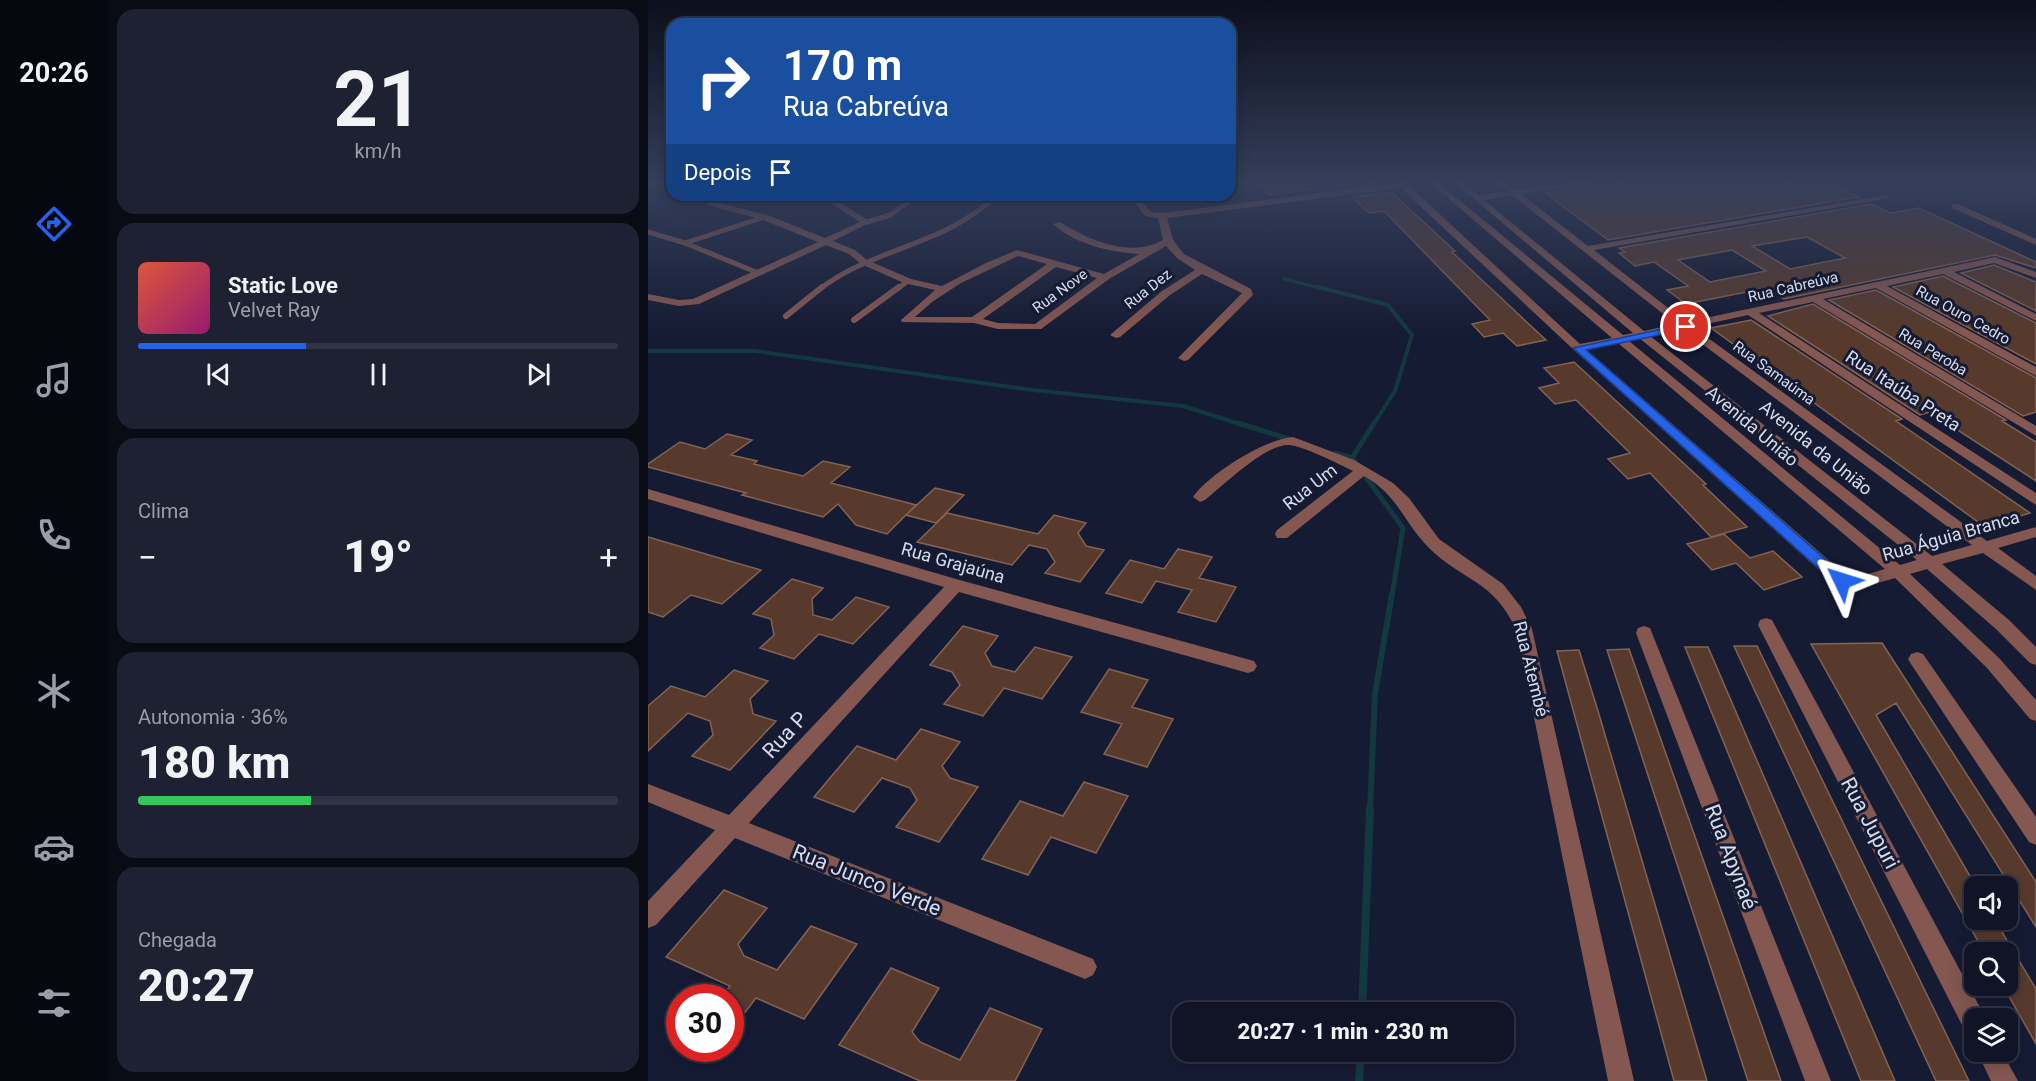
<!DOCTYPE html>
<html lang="pt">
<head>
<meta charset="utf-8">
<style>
	:root { --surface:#101426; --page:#1e2132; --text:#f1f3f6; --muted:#9c9ea7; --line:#303343; --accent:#2563eb }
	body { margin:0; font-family:Roboto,sans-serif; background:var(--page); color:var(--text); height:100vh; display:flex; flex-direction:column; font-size:22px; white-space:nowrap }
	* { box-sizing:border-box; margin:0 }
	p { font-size:20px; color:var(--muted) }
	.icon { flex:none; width:33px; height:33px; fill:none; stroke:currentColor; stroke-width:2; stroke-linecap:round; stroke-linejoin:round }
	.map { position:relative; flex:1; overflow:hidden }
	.details { display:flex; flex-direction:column; gap:9px; padding:9px; background:#090b15; width:540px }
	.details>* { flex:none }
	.top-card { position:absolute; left:18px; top:18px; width:570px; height:183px; border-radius:18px; box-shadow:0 3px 15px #0003,0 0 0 2px var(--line); background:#1a4fa0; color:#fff; overflow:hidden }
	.tools { position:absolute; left:1316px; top:876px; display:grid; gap:12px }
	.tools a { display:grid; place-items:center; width:54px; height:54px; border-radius:12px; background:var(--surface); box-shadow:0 3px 15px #0003,0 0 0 2px var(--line); font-size:30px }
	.speed { position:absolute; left:18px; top:984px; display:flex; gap:12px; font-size:30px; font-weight:700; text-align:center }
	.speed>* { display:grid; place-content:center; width:78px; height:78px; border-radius:50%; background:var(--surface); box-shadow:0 3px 15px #0003,0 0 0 2px var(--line); line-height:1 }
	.speed .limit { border:9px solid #d22; background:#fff; color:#111 }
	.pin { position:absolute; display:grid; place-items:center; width:51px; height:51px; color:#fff; margin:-26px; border:3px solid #fff; border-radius:50%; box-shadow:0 2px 6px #0007 }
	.me { position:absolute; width:66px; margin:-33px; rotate:311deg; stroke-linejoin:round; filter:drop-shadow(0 0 4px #0008) }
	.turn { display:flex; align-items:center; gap:21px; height:126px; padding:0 18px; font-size:27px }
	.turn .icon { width:78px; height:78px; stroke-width:2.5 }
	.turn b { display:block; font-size:42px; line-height:51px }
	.then { display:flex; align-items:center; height:57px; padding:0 18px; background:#0003; gap:12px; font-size:22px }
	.big { font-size:45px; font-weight:800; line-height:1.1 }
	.details .widget { flex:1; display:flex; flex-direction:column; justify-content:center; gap:9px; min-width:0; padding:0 21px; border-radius:18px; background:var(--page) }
	.details .dial { align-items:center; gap:0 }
	.dial b { font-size:78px; line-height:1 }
	.song { display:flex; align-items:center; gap:18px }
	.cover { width:72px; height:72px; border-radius:9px; background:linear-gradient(135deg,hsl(10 70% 55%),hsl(320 70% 35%)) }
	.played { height:6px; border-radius:3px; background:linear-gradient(90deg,var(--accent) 35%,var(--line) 35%) }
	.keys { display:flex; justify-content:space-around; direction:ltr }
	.heat { display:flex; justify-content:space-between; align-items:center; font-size:33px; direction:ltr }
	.charge { height:9px; border-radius:4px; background:linear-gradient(90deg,#34c759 36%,var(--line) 0) }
	.trip { position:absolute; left:524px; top:1002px; width:342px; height:60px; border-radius:18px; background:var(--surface); box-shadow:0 3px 15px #0003,0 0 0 2px var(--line); font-weight:800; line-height:60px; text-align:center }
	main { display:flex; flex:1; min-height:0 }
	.menu { display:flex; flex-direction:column; width:108px; justify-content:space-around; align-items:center; background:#06080f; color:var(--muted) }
	.menu .icon { width:42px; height:42px }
	.menu .current { color:var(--accent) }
	.menu b { font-size:27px; color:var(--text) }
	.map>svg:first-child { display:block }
</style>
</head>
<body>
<main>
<nav class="menu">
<b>20:26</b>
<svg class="icon current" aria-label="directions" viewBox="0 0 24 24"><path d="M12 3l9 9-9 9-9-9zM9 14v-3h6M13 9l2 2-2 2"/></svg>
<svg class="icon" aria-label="music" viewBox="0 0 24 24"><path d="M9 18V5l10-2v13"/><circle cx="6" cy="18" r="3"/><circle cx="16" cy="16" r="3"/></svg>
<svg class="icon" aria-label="phone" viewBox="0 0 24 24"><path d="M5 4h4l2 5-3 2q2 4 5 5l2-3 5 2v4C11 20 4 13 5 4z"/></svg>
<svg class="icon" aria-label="climate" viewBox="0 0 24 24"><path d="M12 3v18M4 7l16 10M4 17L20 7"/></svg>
<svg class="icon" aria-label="car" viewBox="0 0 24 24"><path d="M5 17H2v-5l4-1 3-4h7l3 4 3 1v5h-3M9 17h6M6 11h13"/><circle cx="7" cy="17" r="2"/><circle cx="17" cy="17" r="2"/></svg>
<svg class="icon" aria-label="filters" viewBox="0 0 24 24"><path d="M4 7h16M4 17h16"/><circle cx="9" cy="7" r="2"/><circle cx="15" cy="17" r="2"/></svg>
</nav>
<section class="details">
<div class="widget dial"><b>21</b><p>km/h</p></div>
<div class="widget">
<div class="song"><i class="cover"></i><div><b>Static Love</b><p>Velvet Ray</p></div></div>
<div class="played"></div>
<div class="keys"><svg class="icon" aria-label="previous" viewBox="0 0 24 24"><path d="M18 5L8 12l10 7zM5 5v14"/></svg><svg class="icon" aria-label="pause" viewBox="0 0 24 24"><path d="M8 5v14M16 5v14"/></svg><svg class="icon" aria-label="next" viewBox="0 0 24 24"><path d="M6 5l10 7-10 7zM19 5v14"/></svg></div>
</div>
<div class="widget"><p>Clima</p>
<div class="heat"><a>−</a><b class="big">19°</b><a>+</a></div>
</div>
<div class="widget"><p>Autonomia · 36%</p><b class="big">180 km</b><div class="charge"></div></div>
<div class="widget"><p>Chegada</p><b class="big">20:27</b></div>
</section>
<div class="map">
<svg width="1388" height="1081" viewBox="0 0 1388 1081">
	<rect width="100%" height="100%" fill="#151b33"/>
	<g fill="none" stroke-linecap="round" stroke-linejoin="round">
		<path stroke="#12393f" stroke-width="3" d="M636,279L676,289"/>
		<path stroke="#12393f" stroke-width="4" d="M670,287L740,305L764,335L747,391L725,425
			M0,351H107L385,390L535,406L595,425"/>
		<path stroke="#12393f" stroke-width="5" d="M590,423L644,440
			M687,453L704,458
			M709,465L704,458L726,423
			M715,473L755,528L744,596"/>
		<path stroke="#12393f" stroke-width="6" d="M722,811L727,694L744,594"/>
		<path stroke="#12393f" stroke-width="8" d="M714,1012L722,809
			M711,1081L713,1052"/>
	</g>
	<path fill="#573a2c" stroke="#836354" stroke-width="1.5" fill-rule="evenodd" d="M611,181H662V189L622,195Z
		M689,181H731L733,183L695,187Z
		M988,181H1117V187L1156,181L1167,187L1183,184L1211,197L960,240L897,193Z
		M743,192L807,251L804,252L898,340L869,346L855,333L836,337L824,324L842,320L736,211L721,213L704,197Z
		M1223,204L1243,213L1271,208L1388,262V268L1347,255L1136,299L1119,288L1038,304L1019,290L1040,286L1006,262L987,266L971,253L977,252L971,248ZM1159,237L1197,258L1142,269L1104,246ZM1084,250L1118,271L1062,282L1030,260Z
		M1346,265L1388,282V311L1313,273Z
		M1295,276L1388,323V364L1245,287Z
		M1228,290L1388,378V412L1375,416L1181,300Z
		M1165,304L1358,420L1354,421L1388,442V481L1282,412L1272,415L1120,316Z
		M1103,320L1254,419L1248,421L1382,513L1337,527L1063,328Z
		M926,362L1058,484L1055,485L1099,527L1063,537L1002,473L980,479L960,459L982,453L928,400L907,404L891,388L911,383L896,368Z
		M79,434L104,440L83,455L109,461L106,464L155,476L175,461L202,467L183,483L268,505L239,534L208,525L190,504L175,517L94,495L98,493L0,467V464L32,442L57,449Z
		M287,488L316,495L288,523L258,515Z
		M299,513L390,534L406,515L438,523L430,533L438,546L456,550L432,582L397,573L407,562L399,549L381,545L364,565L269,542Z
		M1076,534L1102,558L1125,551L1154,577L1116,590L1088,563L1064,570L1039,544Z
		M0,537L78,560L113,570L74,604L43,595L15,617L0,612Z
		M530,549L564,557L551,578L588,587L568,622L530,612L544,590L508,581L494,603L458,593L482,560L516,569Z
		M144,579L175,588L164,599L165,615L184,620L208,597L241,607L205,644L171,634L146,659L112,648L126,635L123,619L105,614Z
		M315,626L350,636L337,653L344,666L367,672L387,647L424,657L394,699L356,688L335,716L296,704L312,685L304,672L282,665Z
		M1234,643L1388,882V927L1248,703L1228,715L1326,883V920H1347L1388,989V1044L1359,993V951L1336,952L1163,644Z
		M1086,646H1109L1321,1081H1288Z
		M1037,647H1060L1247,1081H1213Z
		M981,649L1133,1081H1100L959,650Z
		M931,650L950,711L1059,1081H1026L909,651Z
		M461,669L500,680L484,707L525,719L499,767L456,754L474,724L433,712Z
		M86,670L120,681L102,699L105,714L128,721L82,770L44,756L65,735L62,721L40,713L0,751V706L23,686L57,697Z
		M273,729L312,742L294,766L302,778L330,787L291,842L248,827L269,800L262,788L234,778L206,812L166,797L209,746L248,760Z
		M436,782L480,796L448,853L403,837L380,875L334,859L372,801L415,816Z
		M76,890L119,908L90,944L96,956L129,970L163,926L209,944L156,1019L108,998L82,1032V998H73L82,986L18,957Z
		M243,968L291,988L264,1032L272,1042L312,1060L342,1008L394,1029L367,1081H272L191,1045Z"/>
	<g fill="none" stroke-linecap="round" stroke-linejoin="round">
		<path stroke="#845751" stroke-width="5" d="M219,222L242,215L270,195
			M0,232L37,243L108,272
			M37,243L116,217
			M172,289C211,259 258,250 302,228C319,220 336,206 352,195
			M249,289L260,281"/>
		<path stroke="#845751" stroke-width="6" d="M138,316L174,287
			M206,320L251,287"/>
		<path fill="#845751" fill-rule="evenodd" d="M24,181V184L0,186V182Z
			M746,181H754L758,183L932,344L964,338L780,181H788L975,335L985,333L805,181H813L831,195L859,191L847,181H855L868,190L934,181H951L947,183L873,194L940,246L1238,195L1242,198L946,250L1038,322L1347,257L1388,272V278L1346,263L1306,272L1388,314V321L1295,274L1239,286L1388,367V376L1228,288L1175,299L1388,426V436L1165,302L1111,313L1388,493V505L1100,315L1045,327L1339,541L1388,527V537L1350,548L1388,576V590L1335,553L1294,564L1361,620L1388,647V665L1382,663L1349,630L1279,569L1262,574L1351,658L1388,700V721L1382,719L1339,668L1247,578L1206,590L1188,585L926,350L753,188L519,218L525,240L536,254L603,289L605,295L540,360L536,361L530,358L532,356L594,293L554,274L522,295L472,337L468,338L462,335L514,291L547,270L529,258L518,246L461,279L393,329H350L326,323L254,322L253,320L287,290L256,283L213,264L201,254L178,245L51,304L31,306L0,300V294L31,300L45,299L170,242L113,219L62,206L50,195H59L68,202L119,215L177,238L212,222L170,195H180L223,222L185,241L207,250L219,260L263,279L294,286L338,263L369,250L456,274L491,254C462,252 426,244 405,224L412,222C442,241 483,258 515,240L510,218L497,216L481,195H489L503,212L514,213L748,183ZM864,195L1028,324L996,331L836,200ZM370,256L399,264L324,317H267L284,302L313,283ZM408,267L449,278L387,324L350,323L335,319ZM1034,329L1324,545L1284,556L1002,336ZM991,338L1269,560L1252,565L981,341ZM970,343L1237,569L1206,578L1199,576L939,350Z
			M1304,204H1310L1388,239V245L1304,208Z
			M645,437L706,460L745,483L761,498L791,539L855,584L873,607L884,629L986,1081H960L868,629C844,579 816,582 781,548C756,523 750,495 716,476L639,538H629L627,534L629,530L705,471C691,464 655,446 641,445C617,444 576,485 557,500L552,502L545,497C561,474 617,439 645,437Z
			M0,489L308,579L606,661L609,666L606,671L600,673L311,592L101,823L445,959L449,967L445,975L437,979L87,838L8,925L0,928V901L67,830L0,802V784L81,815L296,587L0,499Z
			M1118,618L1124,620L1335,1013L1337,1018H1326V1034L1317,1031L1110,625L1112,620Z
			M996,626L1002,628L1004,633L1183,1081H1157L988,633L990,628Z
			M1269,652L1275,654L1388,817V845L1381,842L1263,664L1260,659L1263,654Z
			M1329,1052H1354L1370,1081H1343Z"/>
	</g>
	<linearGradient id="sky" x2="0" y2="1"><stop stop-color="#0c0f1c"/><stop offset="0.55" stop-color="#353f5b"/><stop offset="1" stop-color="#353f5b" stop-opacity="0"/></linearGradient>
	<rect width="1388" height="332" fill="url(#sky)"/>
	<path fill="#2563eb" stroke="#184099" stroke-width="1.5" d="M1038,324L1041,325V329L938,350L1199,578L1201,581L1199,585H1189L925,348Z"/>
	<g text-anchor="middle" stroke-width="6" stroke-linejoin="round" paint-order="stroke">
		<g font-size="15" fill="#d7dced" stroke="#151b33">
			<text transform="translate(1145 287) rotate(-13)" y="5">Rua Cabreúva</text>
			<text transform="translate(500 289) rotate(-38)" y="5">Rua Dez</text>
			<text transform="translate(412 291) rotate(-36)" y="5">Rua Nove</text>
			<text transform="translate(1315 315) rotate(29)" y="5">Rua Ouro Cedro</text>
			<text transform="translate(1285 352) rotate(31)" y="5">Rua Peroba</text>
			<text transform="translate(1126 373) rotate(36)" y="5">Rua Samaúma</text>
		</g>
		<g font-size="18" fill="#d7dced" stroke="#151b33">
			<text transform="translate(1255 391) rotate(33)" y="6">Rua Itaúba Preta</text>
			<text transform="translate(1104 426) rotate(40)" y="6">Avenida União</text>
			<text transform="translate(1168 448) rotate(39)" y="6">Avenida da União</text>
			<text transform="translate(662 487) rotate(-38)" y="6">Rua Um</text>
			<text transform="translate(1303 536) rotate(-16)" y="6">Rua Águia Branca</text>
			<text transform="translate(305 563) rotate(16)" y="6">Rua Grajaúna</text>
			<text transform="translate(883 669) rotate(76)" y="6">Rua Atembé</text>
		</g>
		<g font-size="21" fill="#d7dced" stroke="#151b33">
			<text transform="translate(137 735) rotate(-47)" y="7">Rua P</text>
			<text transform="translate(1222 823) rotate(62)" y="7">Rua Jupuri</text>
			<text transform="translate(1083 857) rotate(69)" y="7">Rua Apynaé</text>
			<text transform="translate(219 880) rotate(22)" y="7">Rua Junco Verde</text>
		</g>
	</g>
</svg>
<div class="tools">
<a><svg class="icon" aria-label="sound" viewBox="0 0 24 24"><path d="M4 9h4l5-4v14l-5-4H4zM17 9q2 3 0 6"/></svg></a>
<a><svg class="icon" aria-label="search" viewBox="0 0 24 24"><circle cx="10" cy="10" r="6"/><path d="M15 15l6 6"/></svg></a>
<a><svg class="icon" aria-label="layers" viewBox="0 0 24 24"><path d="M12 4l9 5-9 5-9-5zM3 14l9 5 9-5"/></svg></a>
</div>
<div class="speed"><div class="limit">30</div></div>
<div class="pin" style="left:1038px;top:327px;background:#d93025"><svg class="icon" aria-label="arrive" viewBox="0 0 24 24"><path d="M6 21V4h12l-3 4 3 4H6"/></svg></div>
<svg class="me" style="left:1194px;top:581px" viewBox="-20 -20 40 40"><path d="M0-17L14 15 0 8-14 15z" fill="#2563eb" stroke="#fff" stroke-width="4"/></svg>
<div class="trip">20:27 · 1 min · 230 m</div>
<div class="top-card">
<div class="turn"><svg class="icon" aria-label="right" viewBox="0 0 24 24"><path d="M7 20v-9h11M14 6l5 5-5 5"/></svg><div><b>170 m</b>Rua Cabreúva</div></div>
<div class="then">Depois<svg class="icon" aria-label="arrive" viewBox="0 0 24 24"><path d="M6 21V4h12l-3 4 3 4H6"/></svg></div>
</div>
</div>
</main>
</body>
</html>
